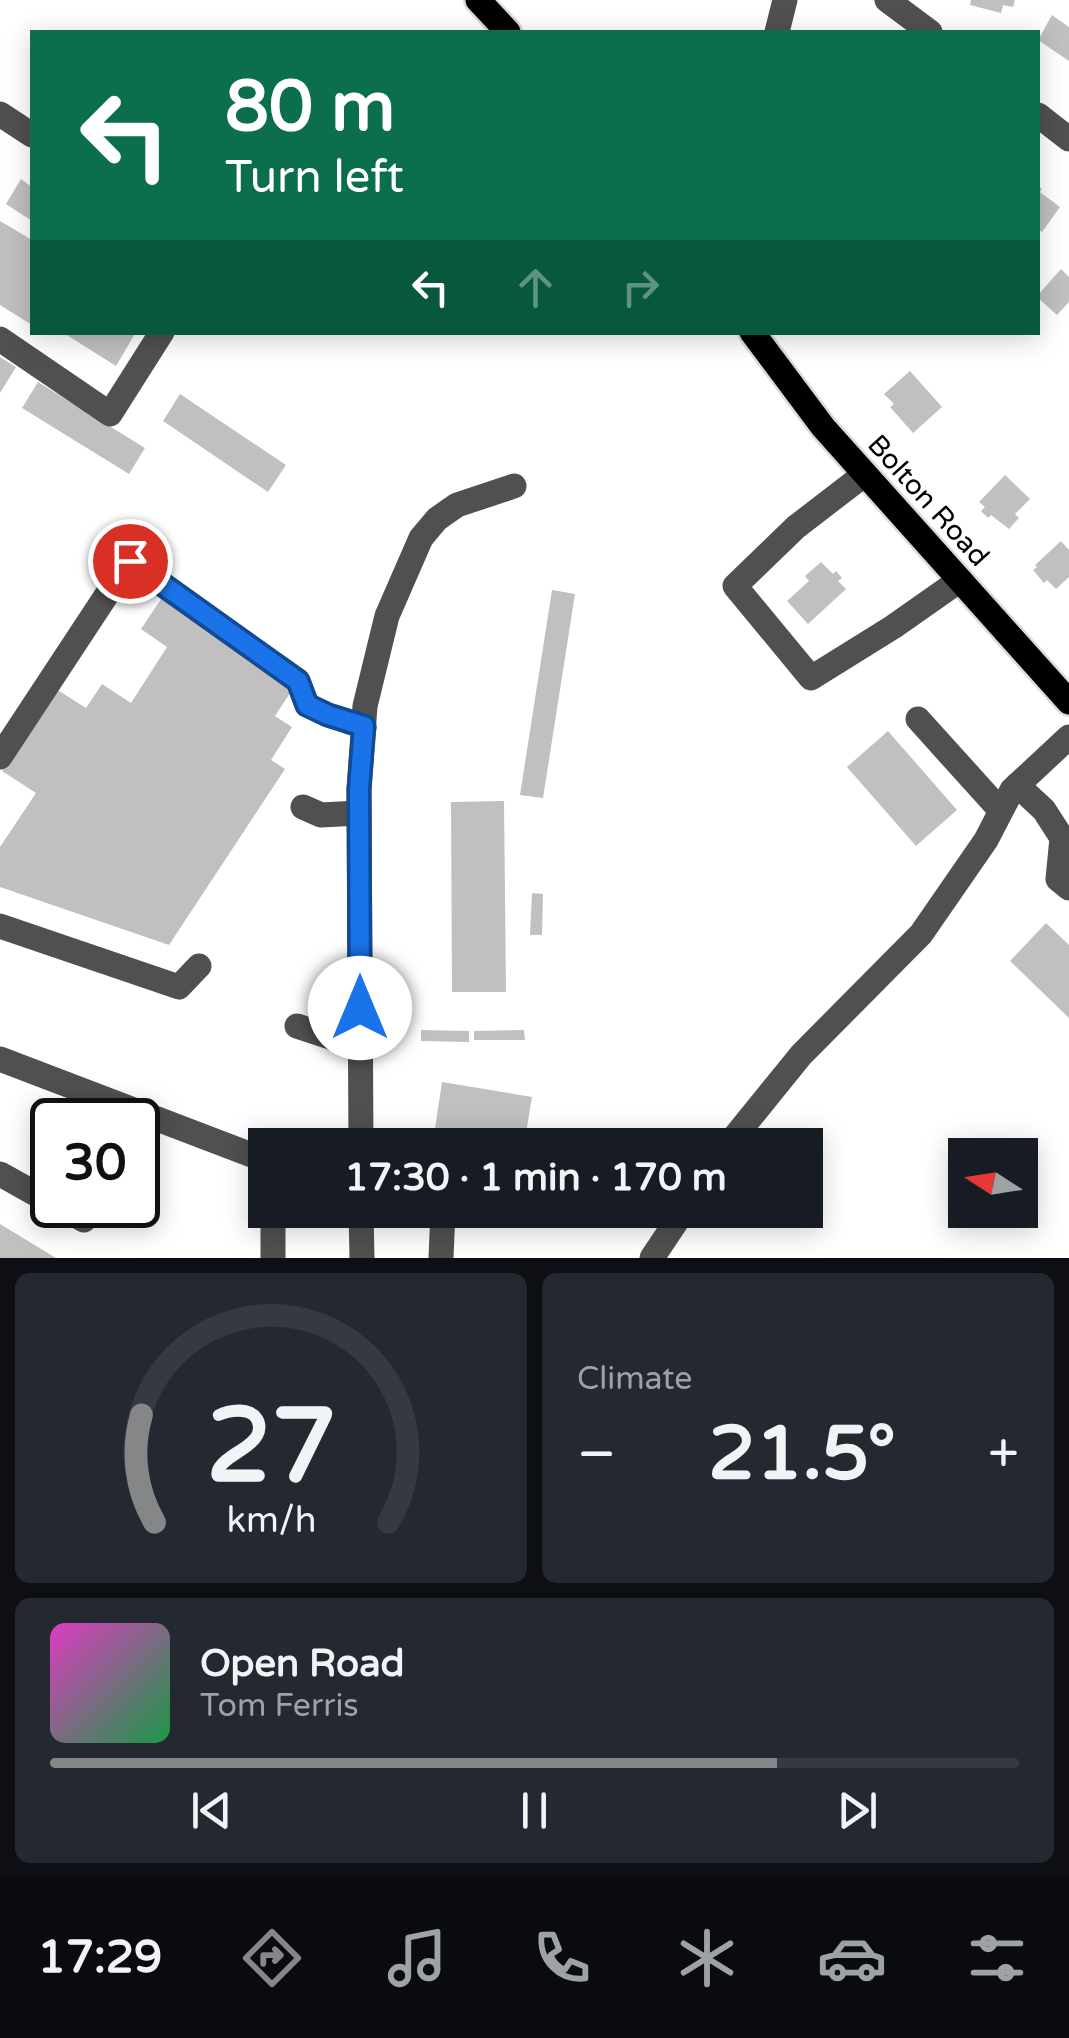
<!DOCTYPE html>
<html lang="en">
<head>
<meta charset="utf-8">
<style>
	:root { --surface:#171b24; --page:#242831; --text:#f1f3f6; --muted:#9ea1a6; --line:#363941; --accent:#858687 }
	body { margin:0; font-family:"Varela Round",sans-serif; background:var(--page); color:var(--text); height:100vh; display:flex; flex-direction:column; font-size:38px; white-space:nowrap }
	* { box-sizing:border-box; margin:0 }
	p { font-size:32px; color:var(--muted) }
	.icon { flex:none; width:55px; height:55px; fill:none; stroke:currentColor; stroke-width:2; stroke-linecap:round; stroke-linejoin:round }
	.map { position:relative; height:1258px; overflow:hidden }
	.panel { display:flex; flex-direction:column; gap:15px; padding:15px; background:#0d0f14; flex:1 }
	.panel>* { flex:none }
	.hud { position:absolute; left:30px; top:30px; width:1010px; height:305px; border-radius:0px; box-shadow:0 5px 25px #0003; background:#0b6e4f; color:#fff; overflow:hidden }
	.needle { width:65px; rotate:282deg }
	.fabs { position:absolute; left:948px; top:1138px; display:grid; gap:20px }
	.fabs a { display:grid; place-items:center; width:90px; height:90px; border-radius:0px; background:var(--surface); box-shadow:0 5px 25px #0003; font-size:50px }
	.speed { position:absolute; left:30px; top:1098px; display:flex; gap:20px; font-size:50px; font-weight:700; text-align:center }
	.speed>* { display:grid; place-content:center; width:130px; height:130px; border-radius:50%; background:var(--surface); box-shadow:0 5px 25px #0003; line-height:1 }
	.speed .limit { border:5px solid #111; border-radius:15px; background:#fff; color:#111 }
	.pin { position:absolute; display:grid; place-items:center; width:85px; height:85px; color:#fff; margin:-42px; border:5px solid #fff; border-radius:50%; box-shadow:0 2px 10px #0007 }
	.me { position:absolute; width:110px; margin:-55px; rotate:0deg; stroke-linejoin:round; filter:drop-shadow(0 0 8px #0008) }
	.turn { display:flex; align-items:center; gap:35px; height:210px; padding:0 30px; font-size:45px }
	.turn .icon { width:130px; height:130px; stroke-width:2.5 }
	.turn b { display:block; font-size:70px; line-height:85px }
	.lanes { display:flex; align-items:center; height:95px; padding:0 30px; background:#0003; justify-content:center; gap:50px; direction:ltr }
	.lanes .off { opacity:.35 }
	.big { font-size:75px; font-weight:700; line-height:1.1 }
	.panel .widget { flex:1; display:flex; flex-direction:column; justify-content:center; gap:15px; min-width:0; padding:0 35px; border-radius:15px; background:var(--page) }
	.panel .dial { align-items:center; gap:0 }
	.dial svg { height:260px; overflow:visible; fill:none; stroke:var(--line); stroke-width:7; stroke-linecap:round; text-anchor:middle }
	.dial text { fill:var(--text); stroke:none }
	.song { display:flex; align-items:center; gap:30px }
	.cover { width:120px; height:120px; border-radius:15px; background:linear-gradient(135deg,hsl(310 70% 55%),hsl(140 70% 35%)) }
	.played { height:10px; border-radius:5px; background:linear-gradient(90deg,var(--accent) 75%,var(--line) 75%) }
	.keys { display:flex; justify-content:space-around; direction:ltr }
	.heat { display:flex; justify-content:space-between; align-items:center; font-size:55px; direction:ltr }
	.panel .tiles { flex:1; display:grid; gap:15px; grid-template-columns:1fr 1fr }
	.widget:last-child { grid-column:span 2 }
	.trip { position:absolute; left:248px; top:1128px; width:575px; height:100px; border-radius:0px; background:var(--surface); box-shadow:0 5px 25px #0003; font-weight:700; line-height:100px; text-align:center }
	.tab-bar { display:flex; height:160px; justify-content:space-around; align-items:center; background:#090b0e; color:var(--muted) }
	.tab-bar .icon { width:70px; height:70px }
	.tab-bar .active { color:var(--accent) }
	.tab-bar b { font-size:45px; color:var(--text) }
	.map>svg:first-child { display:block }
</style>
</head>
<body>
<div class="map">
<svg width="1069" height="1258" viewBox="0 0 1069 1258">
	<rect width="100%" height="100%" fill="#fff"/>
	<path fill="#c0c0c0" d="M971,0H1015L1013,7L1003,5L1001,13L970,5Z
		M1052,15L1069,27V61L1038,40Z
		M21,179L32,187V221L6,204Z
		M1038,186L1042,189L1040,192L1060,207L1042,232L1038,229Z
		M0,221L32,240V325L0,305Z
		M1061,269L1069,277V302L1057,315L1038,298V295Z
		M62,332H136L116,366Z
		M0,357L16,367L0,393Z
		M910,371L942,407L913,433L890,407L894,404L884,394Z
		M38,382L145,448L129,474L22,408Z
		M180,394L286,465L268,492L163,421Z
		M1005,475L1030,499L1015,514L1019,518L1009,529L991,515L988,518L981,511L985,507L979,502Z
		M1061,541L1069,550V577L1056,589L1047,580L1044,583L1033,570L1037,567L1035,565Z
		M821,562L833,574L836,571L842,578L838,581L846,589L808,624L787,601L809,581L805,576Z
		M552,590L575,594L543,798L520,795Z
		M163,596L296,684L275,716L292,727L271,760L285,769L169,945L0,887V847L36,793L2,771L56,689L86,708L102,684L131,703L167,647L141,629Z
		M888,731L957,810L916,846L847,767Z
		M504,801L506,992H452L451,802Z
		M532,893L543,894L542,935H530Z
		M1046,923L1069,945V1018L1010,961Z
		M421,1030L469,1031V1042L421,1041Z
		M524,1030L525,1040H474V1031Z
		M442,1082L532,1097L524,1145H493L434,1135Z
		M0,1224L56,1258H0Z"/>
	<g fill="none" stroke-linecap="round" stroke-linejoin="round">
		<defs>
			<path id="major" d="M478,0L508,32
				M752,332L823,427L1069,702"/>
		</defs>
		<use href="#major" stroke="#dbdbdb" stroke-width="30"/>
		<path stroke="#505050" stroke-width="25" d="M887,0L930,32
			M777,32L785,0
			M0,114L32,135
			M1038,115L1069,139
			M0,339L110,414L162,332
			M865,474L796,527L735,586L811,678L893,627L960,580
			M918,719L1001,811
			M0,757L129,561L298,681L307,705L328,715L364,727
			M1017,785L1044,810L1062,838L1058,879L1069,888
			M303,807L321,815L359,813
			M0,926L179,987L199,966
			M297,1026L361,1047
			M0,1059L265,1160
			M361,1145L359,789L365,706L387,616L421,538L437,519L457,505L514,486
			M728,1145L801,1055L921,934L986,840L1012,790L1069,737
			M0,1174L52,1203
			M57,1205L84,1220
			M273,1210V1258
			M361,1210L362,1258
			M441,1258L443,1210
			M652,1258L684,1210"/>
		<use href="#major" stroke="#000" stroke-width="25"/>
	</g>
	<g fill="none" stroke-linecap="round" stroke-linejoin="round">
		<defs>
			<path id="route" d="M130,561L298,681L307,705L328,715L364,726L359,789L360,1008"/>
		</defs>
		<use href="#route" stroke="#114b97" stroke-width="25"/>
		<use href="#route" stroke="#1a73e8" stroke-width="18"/>
	</g>
	<g text-anchor="middle" stroke-width="10" stroke-linejoin="round" paint-order="stroke">
		<g font-size="28" fill="#000" stroke="#fff">
			<text transform="translate(929 500) rotate(48)" y="10">Bolton Road</text>
		</g>
	</g>
</svg>
<div class="fabs">
<a><svg class="needle" viewBox="-14 -14 28 28"><path d="M0-13l5 13h-10z" fill="#e53935"/><path d="M0 13l5-13h-10z" fill="#9ea1a6"/></svg></a>
</div>
<div class="speed"><div class="limit">30</div></div>
<div class="pin" style="left:130px;top:561px;background:#d93025"><svg class="icon" aria-label="arrive" viewBox="0 0 24 24"><path d="M6 21V4h12l-3 4 3 4H6"/></svg></div>
<svg class="me" style="left:360px;top:1008px" viewBox="-20 -20 40 40"><circle r="19" fill="#fff"/><path d="M0-13L10 11 0 6-10 11z" fill="#1a73e8"/></svg>
<div class="trip">17:30 · 1 min · 170 m</div>
<div class="hud">
<div class="turn"><svg class="icon" aria-label="left" viewBox="0 0 24 24"><path d="M17 20v-9H6M10 6l-5 5 5 5"/></svg><div><b>80 m</b>Turn left</div></div>
<div class="lanes"><svg class="icon" aria-label="left" viewBox="0 0 24 24"><path d="M17 20v-9H6M10 6l-5 5 5 5"/></svg><svg class="icon off" aria-label="ahead" viewBox="0 0 24 24"><path d="M12 20V5M6 11l6-6 6 6"/></svg><svg class="icon off" aria-label="right" viewBox="0 0 24 24"><path d="M7 20v-9h11M14 6l5 5-5 5"/></svg></div>
</div>
</div>
<section class="panel">
<div class="tiles">
<div class="widget dial"><svg viewBox="0 0 100 80">
<path d="M14 69A42 42 0 1 1 86 69"/>
<path d="M14 69A42 42 0 0 1 10 36" stroke="#858687"/>
<text x="50" y="56" font-size="32" font-weight="700">27</text>
<text x="50" y="72" font-size="11">km/h</text>
</svg></div>
<div class="widget"><p>Climate</p>
<div class="heat"><a>−</a><b class="big">21.5°</b><a>+</a></div>
</div>
<div class="widget">
<div class="song"><i class="cover"></i><div><b>Open Road</b><p>Tom Ferris</p></div></div>
<div class="played"></div>
<div class="keys"><svg class="icon" aria-label="previous" viewBox="0 0 24 24"><path d="M18 5L8 12l10 7zM5 5v14"/></svg><svg class="icon" aria-label="pause" viewBox="0 0 24 24"><path d="M8 5v14M16 5v14"/></svg><svg class="icon" aria-label="next" viewBox="0 0 24 24"><path d="M6 5l10 7-10 7zM19 5v14"/></svg></div>
</div>
</div>
</section>
<nav class="tab-bar">
<b>17:29</b>
<svg class="icon active" aria-label="directions" viewBox="0 0 24 24"><path d="M12 3l9 9-9 9-9-9zM9 14v-3h6M13 9l2 2-2 2"/></svg>
<svg class="icon" aria-label="music" viewBox="0 0 24 24"><path d="M9 18V5l10-2v13"/><circle cx="6" cy="18" r="3"/><circle cx="16" cy="16" r="3"/></svg>
<svg class="icon" aria-label="phone" viewBox="0 0 24 24"><path d="M5 4h4l2 5-3 2q2 4 5 5l2-3 5 2v4C11 20 4 13 5 4z"/></svg>
<svg class="icon" aria-label="climate" viewBox="0 0 24 24"><path d="M12 3v18M4 7l16 10M4 17L20 7"/></svg>
<svg class="icon" aria-label="car" viewBox="0 0 24 24"><path d="M5 17H2v-5l4-1 3-4h7l3 4 3 1v5h-3M9 17h6M6 11h13"/><circle cx="7" cy="17" r="2"/><circle cx="17" cy="17" r="2"/></svg>
<svg class="icon" aria-label="filters" viewBox="0 0 24 24"><path d="M4 7h16M4 17h16"/><circle cx="9" cy="7" r="2"/><circle cx="15" cy="17" r="2"/></svg>
</nav>
</body>
</html>
